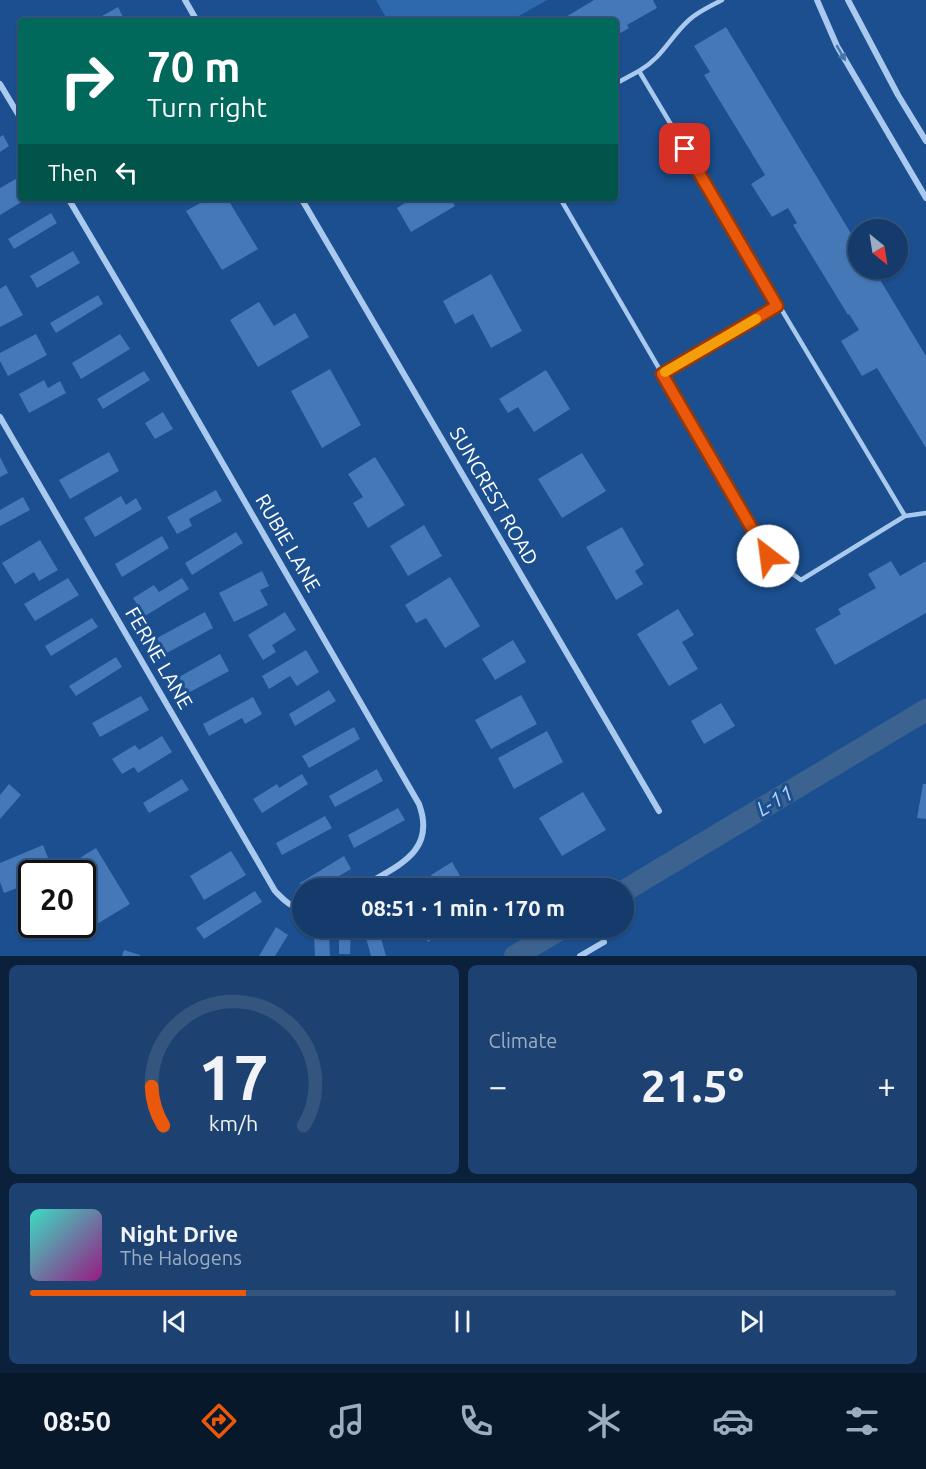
<!DOCTYPE html>
<html lang="en">
<head>
<meta charset="utf-8">
<style>
	:root { --surface:#143b6b; --page:#1d4271; --text:#f1f3f6; --muted:#9dadc1; --line:#33557e; --accent:#ea580c }
	body { margin:0; font-family:Ubuntu,sans-serif; background:var(--page); color:var(--text); height:100vh; display:flex; flex-direction:column; font-size:22px; white-space:nowrap }
	* { box-sizing:border-box; margin:0 }
	p { font-size:20px; color:var(--muted) }
	.icon { flex:none; width:33px; height:33px; fill:none; stroke:currentColor; stroke-width:2; stroke-linecap:round; stroke-linejoin:round }
	.map { position:relative; height:956px; overflow:hidden }
	.sheet { display:flex; flex-direction:column; gap:9px; padding:9px; background:#0b203b; flex:1 }
	.sheet>* { flex:none }
	.top-card { position:absolute; left:18px; top:18px; width:600px; height:183px; border-radius:6px; box-shadow:0 2px 4px #0004,0 0 0 2px var(--line); background:#00695c; color:#fff; overflow:hidden }
	.needle { width:39px; rotate:150deg }
	.buttons { position:absolute; left:848px; top:219px; display:grid; gap:12px }
	.buttons a { display:grid; place-items:center; width:60px; height:60px; border-radius:50%; background:var(--surface); box-shadow:0 2px 4px #0004,0 0 0 2px var(--line); font-size:30px }
	.speed { position:absolute; left:18px; top:860px; display:flex; gap:12px; font-size:30px; font-weight:700; text-align:center }
	.speed>* { display:grid; place-content:center; width:78px; height:78px; border-radius:50%; background:var(--surface); box-shadow:0 2px 4px #0004,0 0 0 2px var(--line); line-height:1 }
	.speed .limit { border:3px solid #111; border-radius:9px; background:#fff; color:#111 }
	.pin { position:absolute; display:grid; place-items:center; width:51px; height:51px; color:#fff; margin:-26px; border-radius:12px; box-shadow:0 3px 9px #0006 }
	.me { position:absolute; width:66px; margin:-33px; rotate:330deg; stroke-linejoin:round; filter:drop-shadow(0 0 4px #0008) }
	.turn { display:flex; align-items:center; gap:21px; height:126px; padding:0 30px; font-size:27px }
	.turn .icon { width:78px; height:78px; stroke-width:2.5 }
	.turn b { display:block; font-size:42px; line-height:51px }
	.then { display:flex; align-items:center; height:57px; padding:0 30px; background:#0003; gap:12px; font-size:22px }
	.big { font-size:45px; font-weight:700; line-height:1.1 }
	.sheet .card { flex:1; display:flex; flex-direction:column; justify-content:center; gap:9px; min-width:0; padding:0 21px; border-radius:9px; background:var(--page) }
	.sheet .dial { align-items:center; gap:0 }
	.dial svg { height:156px; overflow:visible; fill:none; stroke:var(--line); stroke-width:7; stroke-linecap:round; text-anchor:middle }
	.dial text { fill:var(--text); stroke:none }
	.song { display:flex; align-items:center; gap:18px }
	.cover { width:72px; height:72px; border-radius:9px; background:linear-gradient(135deg,hsl(170 70% 55%),hsl(310 70% 35%)) }
	.played { height:6px; border-radius:3px; background:linear-gradient(90deg,var(--accent) 25%,var(--line) 25%) }
	.keys { display:flex; justify-content:space-around; direction:ltr }
	.heat { display:flex; justify-content:space-between; align-items:center; font-size:33px; direction:ltr }
	.sheet .tiles { flex:1; display:grid; gap:9px; grid-template-columns:1fr 1fr }
	.card:last-child { grid-column:span 2 }
	.trip { position:absolute; left:292px; top:878px; width:342px; height:60px; border-radius:30px; background:var(--surface); box-shadow:0 2px 4px #0004,0 0 0 2px var(--line); font-weight:700; line-height:60px; text-align:center }
	.menu { display:flex; height:96px; justify-content:space-around; align-items:center; background:#08182b; color:var(--muted) }
	.menu .icon { width:42px; height:42px }
	.menu .current { color:var(--accent) }
	.menu b { font-size:27px; color:var(--text) }
	.map>svg:first-child { display:block }
</style>
</head>
<body>
<div class="map">
<svg width="926" height="956" viewBox="0 0 926 956">
	<rect width="100%" height="100%" fill="#1b4f8f"/>
	<path fill="#2e69ad" d="M376,0H547L510,21H388Z"/>
	<g fill="none" stroke-linecap="round" stroke-linejoin="round">
		<path stroke="#3c6290" stroke-width="22" d="M624,891L926,710
			M515,956L564,927"/>
	</g>
	<path fill="#4478b7" d="M594,0H653L657,8L627,25L629,28L615,36V21H559Z
		M118,7L125,21H93Z
		M726,27L858,245V268H873L926,356V448L877,368L862,376L841,341L859,330L849,314L848,315L793,225L797,223L788,208L772,217L751,184L765,175L704,75L710,72L694,46Z
		M3,135L9,146L0,152V137Z
		M21,176V198H28L0,215V188Z
		M209,198H227L258,249L222,270L186,211Z
		M413,198H450L455,206L411,232L397,208Z
		M51,213L57,223L14,249L8,239Z
		M73,251L80,263L37,288L30,276Z
		M491,274L522,331L491,348L473,314L455,324L443,301Z
		M6,285L23,315L0,327V289Z
		M98,295L103,304L56,333L50,323Z
		M259,302L274,326L295,313L309,337L258,367L230,320Z
		M36,334L47,355L8,376L0,361V353Z
		M120,334L130,349L81,379L72,363Z
		M330,369L361,425L322,448L291,391Z
		M546,370L570,409L534,432L518,407L508,413L499,399Z
		M144,371L150,380L103,409L97,399Z
		M44,380L48,388L60,381L66,393L29,413L19,394Z
		M163,412L173,429L155,439L145,423Z
		M109,452L119,471L70,499L59,480Z
		M582,453L606,491L562,518L538,479Z
		M0,457L8,473L0,477Z
		M375,457L405,505L368,528L353,503L363,497L348,474Z
		M216,490L222,501L189,519L192,526L177,534L167,517Z
		M121,496L126,505L136,498L142,509L95,537L84,518Z
		M23,497L30,510L0,526V510Z
		M424,525L442,556L408,576L390,546Z
		M622,527L644,565L635,571L643,584L616,600L586,547Z
		M236,532L243,543L192,575L185,563Z
		M162,536L169,548L122,577L115,564Z
		M40,540L58,570L39,581L34,572L15,584L2,563Z
		M891,561L900,576L926,561V613L835,665L815,629L841,614L838,609L876,588L868,574Z
		M262,571L269,586L260,590L268,605L234,622L219,593Z
		M450,577L480,626L445,648L426,618L416,623L405,605Z
		M68,578L79,595L35,621L24,604Z
		M182,578L189,589L145,616L133,598L154,585L159,592Z
		M678,609L694,635L682,642L698,669L669,686L637,634Z
		M205,612L213,628L165,654L157,638Z
		M285,612L296,630L272,645L276,652L263,660L248,635Z
		M92,618L98,627L51,656L45,646Z
		M513,640L526,662L495,680L482,659Z
		M306,650L319,672L297,686L290,676L269,689L262,676Z
		M220,654L229,671L188,693L179,677Z
		M116,657L122,667L76,696L69,686Z
		M329,690L336,701L295,726L289,714Z
		M521,695L537,724L491,749L475,720Z
		M141,696L149,710L100,737L92,723Z
		M253,697L262,714L245,724L242,718L209,736L203,724Z
		M721,703L735,726L704,744L691,721Z
		M354,727L360,739L309,768L302,756Z
		M547,731L563,762L514,789L498,758Z
		M162,736L172,752L138,773L134,767L122,774L112,759L135,745L139,750Z
		M377,769L383,781L335,807L329,796Z
		M302,774L308,784L262,813L253,799L277,784L279,788Z
		M182,779L189,790L149,813L143,803Z
		M9,784L21,795L0,819V795Z
		M923,784H926V819L917,818Z
		M583,792L606,830L562,856L539,818Z
		M398,808L405,820L354,848L348,835Z
		M325,816L332,828L282,855L276,843Z
		M43,845L54,873H32V895L24,898L20,887L4,893L0,882V863Z
		M96,848L130,904L97,924L82,902V873H65L62,869Z
		M231,851L246,875L204,900L190,876Z
		M344,856L351,869L319,888H303L300,883Z
		M452,862L467,888H439L431,875Z
		M255,891L262,902L204,939L196,928Z
		M276,927L288,935L275,956H259Z
		M339,927H351L350,954H339Z
		M363,927H378L386,956H371Z
		M419,927H435L439,935L428,942Z
		M329,935L330,956H315L314,936Z
		M124,950L140,955V956H122Z"/>
	<g fill="none" stroke-linecap="round" stroke-linejoin="round">
		<path stroke="#a9c9ee" stroke-width="4.5" d="M722,0C711,6 699,11 689,20C670,37 663,57 639,71L905,516L926,513
			M615,84L639,71
			M560,198L768,556L801,580L905,516
			M662,374L777,306"/>
		<path stroke="#a9c9ee" stroke-width="6" d="M185,0L197,21
			M817,0L837,46L926,198
			M848,0L898,95L926,141
			M0,84L21,119
			M68,198L151,339L419,804C437,853 396,866 360,888
			M301,198L659,811
			M0,417L275,891C283,899 291,908 303,909
			M580,956L604,942"/>
	</g>
	<defs><path id="oneway-solid" d="M-6-.8H1V-3.2L6.5 0L1 3.2V.8H-6Z" transform="scale(1.5)"/></defs>
	<use fill="#4674ac" href="#oneway-solid" transform="translate(841 53) rotate(60)"/>
	<g fill="none" stroke-linecap="round" stroke-linejoin="round">
		<defs>
			<path id="route" d="M685,149L777,306L662,374L768,556"/>
		</defs>
		<use href="#route" stroke="#983908" stroke-width="15"/>
		<use href="#route" stroke="#ea580c" stroke-width="10"/>
		<path stroke="#f59e0b" stroke-width="10" d="M665,372L756,319"/>
	</g>
	<g text-anchor="middle" stroke-width="6" stroke-linejoin="round" paint-order="stroke">
		<g font-size="20" fill="#fff" stroke="#1b4f8f">
			<text transform="translate(494 496) rotate(60)" y="7">SUNCREST ROAD</text>
			<text transform="translate(288 543) rotate(60)" y="7">RUBIE LANE</text>
			<text transform="translate(159 658) rotate(60)" y="7">FERNE LANE</text>
		</g>
		<g font-size="21" font-style="italic" fill="#b5d3f5" stroke="#1b4f8f">
			<text transform="translate(775 801) rotate(-31)" y="7">L-11</text>
		</g>
	</g>
</svg>
<div class="buttons">
<a><svg class="needle" viewBox="-14 -14 28 28"><path d="M0-13l5 13h-10z" fill="#e53935"/><path d="M0 13l5-13h-10z" fill="#9dadc1"/></svg></a>
</div>
<div class="speed"><div class="limit">20</div></div>
<div class="pin" style="left:685px;top:149px;background:#d93025"><svg class="icon" aria-label="arrive" viewBox="0 0 24 24"><path d="M6 21V4h12l-3 4 3 4H6"/></svg></div>
<svg class="me" style="left:768px;top:556px" viewBox="-20 -20 40 40"><circle r="19" fill="#fff"/><path d="M0-13L10 11 0 6-10 11z" fill="#ea580c"/></svg>
<div class="trip">08:51 · 1 min · 170 m</div>
<div class="top-card">
<div class="turn"><svg class="icon" aria-label="right" viewBox="0 0 24 24"><path d="M7 20v-9h11M14 6l5 5-5 5"/></svg><div><b>70 m</b>Turn right</div></div>
<div class="then">Then<svg class="icon" aria-label="left" viewBox="0 0 24 24"><path d="M17 20v-9H6M10 6l-5 5 5 5"/></svg></div>
</div>
</div>
<section class="sheet">
<div class="tiles">
<div class="card dial"><svg viewBox="0 0 100 80">
<path d="M14 69A42 42 0 1 1 86 69"/>
<path d="M14 69A42 42 0 0 1 8 49" stroke="#ea580c"/>
<text x="50" y="56" font-size="32" font-weight="700">17</text>
<text x="50" y="72" font-size="11">km/h</text>
</svg></div>
<div class="card"><p>Climate</p>
<div class="heat"><a>−</a><b class="big">21.5°</b><a>+</a></div>
</div>
<div class="card">
<div class="song"><i class="cover"></i><div><b>Night Drive</b><p>The Halogens</p></div></div>
<div class="played"></div>
<div class="keys"><svg class="icon" aria-label="previous" viewBox="0 0 24 24"><path d="M18 5L8 12l10 7zM5 5v14"/></svg><svg class="icon" aria-label="pause" viewBox="0 0 24 24"><path d="M8 5v14M16 5v14"/></svg><svg class="icon" aria-label="next" viewBox="0 0 24 24"><path d="M6 5l10 7-10 7zM19 5v14"/></svg></div>
</div>
</div>
</section>
<nav class="menu">
<b>08:50</b>
<svg class="icon current" aria-label="directions" viewBox="0 0 24 24"><path d="M12 3l9 9-9 9-9-9zM9 14v-3h6M13 9l2 2-2 2"/></svg>
<svg class="icon" aria-label="music" viewBox="0 0 24 24"><path d="M9 18V5l10-2v13"/><circle cx="6" cy="18" r="3"/><circle cx="16" cy="16" r="3"/></svg>
<svg class="icon" aria-label="phone" viewBox="0 0 24 24"><path d="M5 4h4l2 5-3 2q2 4 5 5l2-3 5 2v4C11 20 4 13 5 4z"/></svg>
<svg class="icon" aria-label="climate" viewBox="0 0 24 24"><path d="M12 3v18M4 7l16 10M4 17L20 7"/></svg>
<svg class="icon" aria-label="car" viewBox="0 0 24 24"><path d="M5 17H2v-5l4-1 3-4h7l3 4 3 1v5h-3M9 17h6M6 11h13"/><circle cx="7" cy="17" r="2"/><circle cx="17" cy="17" r="2"/></svg>
<svg class="icon" aria-label="filters" viewBox="0 0 24 24"><path d="M4 7h16M4 17h16"/><circle cx="9" cy="7" r="2"/><circle cx="15" cy="17" r="2"/></svg>
</nav>
</body>
</html>
